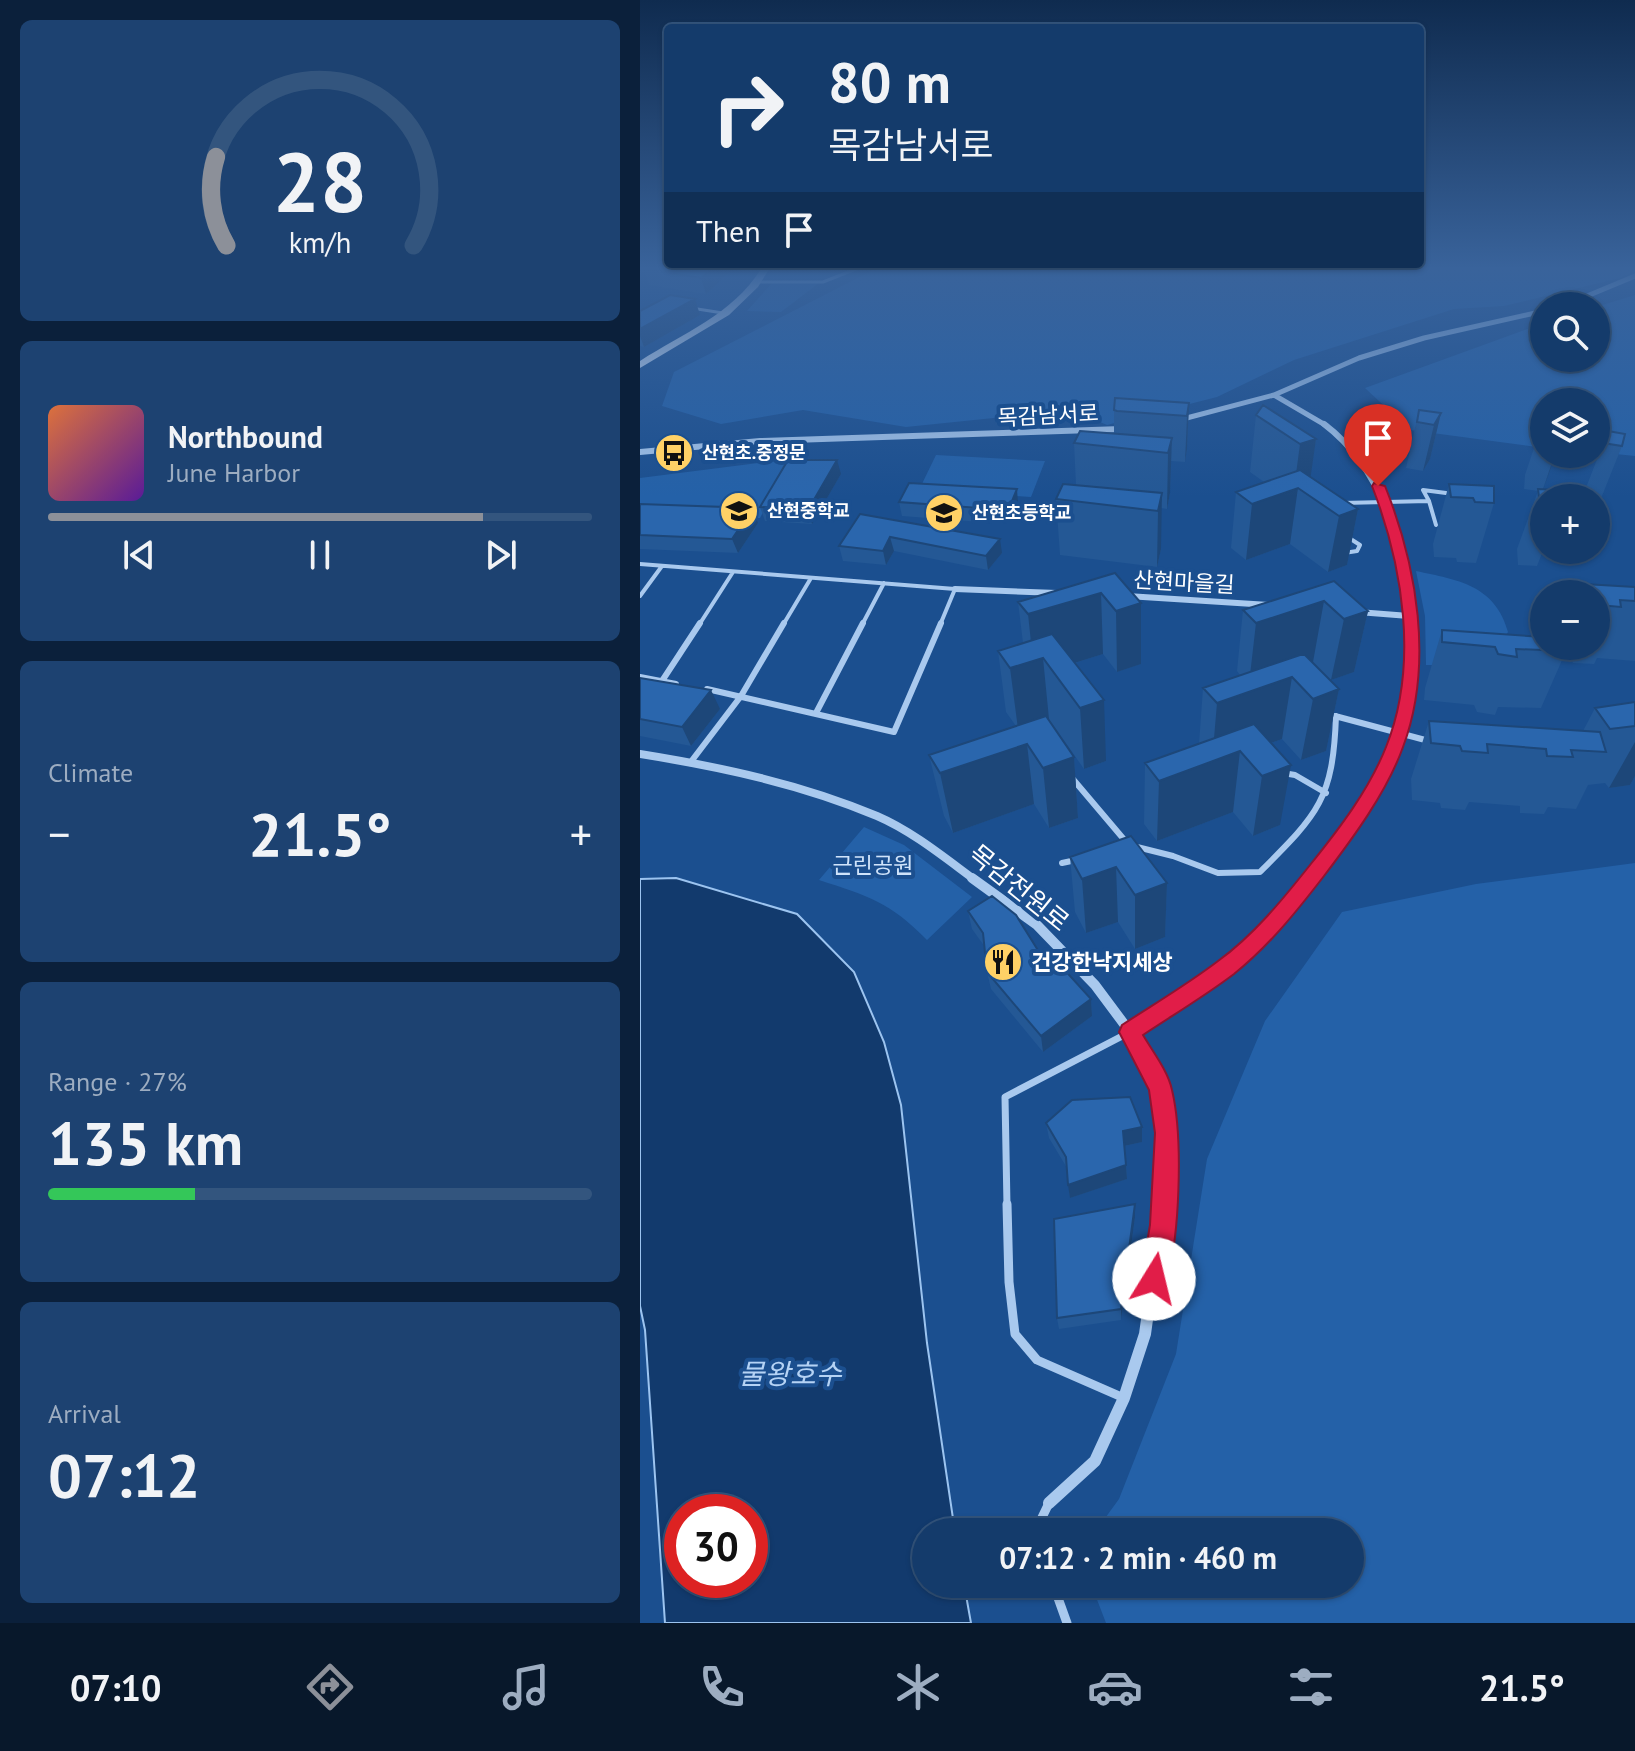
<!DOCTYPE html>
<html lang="en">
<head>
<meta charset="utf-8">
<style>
	:root { --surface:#143b6b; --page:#1d4271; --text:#f1f3f6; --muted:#9dadc1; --line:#33557e; --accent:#8c9099 }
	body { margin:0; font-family:"PT Sans","Noto Sans KR",sans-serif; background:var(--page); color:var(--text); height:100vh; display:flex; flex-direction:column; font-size:30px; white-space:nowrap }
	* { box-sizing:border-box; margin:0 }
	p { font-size:26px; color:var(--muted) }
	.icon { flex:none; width:44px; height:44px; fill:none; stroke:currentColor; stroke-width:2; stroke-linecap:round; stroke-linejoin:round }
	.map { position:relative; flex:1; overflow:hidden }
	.details { display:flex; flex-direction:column; gap:20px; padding:20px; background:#0b203b; width:640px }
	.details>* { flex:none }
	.banner { position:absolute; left:24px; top:24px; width:760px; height:244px; border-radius:8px; box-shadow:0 2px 6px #0004,0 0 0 2px var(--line); background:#143b6b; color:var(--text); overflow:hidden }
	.fabs { position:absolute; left:890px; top:292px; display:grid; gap:16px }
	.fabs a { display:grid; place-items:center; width:80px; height:80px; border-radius:50%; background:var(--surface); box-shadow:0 2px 6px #0004,0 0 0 2px var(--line); font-size:40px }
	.speed { position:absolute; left:24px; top:1494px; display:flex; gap:16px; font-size:40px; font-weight:700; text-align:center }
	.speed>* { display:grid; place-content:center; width:104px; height:104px; border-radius:50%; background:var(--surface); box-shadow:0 2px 6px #0004,0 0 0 2px var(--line); line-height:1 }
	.speed .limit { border:12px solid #d22; background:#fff; color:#111 }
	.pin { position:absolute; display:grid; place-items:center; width:68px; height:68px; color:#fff; margin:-82px -34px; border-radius:50% 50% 50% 0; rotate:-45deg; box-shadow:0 0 8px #0007 }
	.pin .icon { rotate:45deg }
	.me { position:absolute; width:88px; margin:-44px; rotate:9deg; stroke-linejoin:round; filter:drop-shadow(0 0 6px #0008) }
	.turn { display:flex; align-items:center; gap:28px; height:168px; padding:0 32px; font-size:36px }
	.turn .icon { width:104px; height:104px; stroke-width:2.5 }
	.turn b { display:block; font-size:56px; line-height:68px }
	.then { display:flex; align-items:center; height:76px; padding:0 32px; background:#0003; gap:16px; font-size:30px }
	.big { font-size:60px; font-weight:600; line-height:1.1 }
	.details .widget { flex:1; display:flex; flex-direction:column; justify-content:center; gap:12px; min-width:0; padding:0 28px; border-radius:12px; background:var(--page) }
	.details .dial { align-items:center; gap:0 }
	.dial svg { height:208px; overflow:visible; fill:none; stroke:var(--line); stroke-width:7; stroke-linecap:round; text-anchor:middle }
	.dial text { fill:var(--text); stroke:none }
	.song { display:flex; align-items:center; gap:24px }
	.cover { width:96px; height:96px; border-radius:12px; background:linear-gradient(135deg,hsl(20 70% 55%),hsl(270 70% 35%)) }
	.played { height:8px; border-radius:4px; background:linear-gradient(90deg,var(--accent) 80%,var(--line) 80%) }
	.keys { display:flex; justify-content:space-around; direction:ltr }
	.heat { display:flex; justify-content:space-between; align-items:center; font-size:44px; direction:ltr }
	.charge { height:12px; border-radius:6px; background:linear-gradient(90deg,#34c759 27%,var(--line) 0) }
	.trip { position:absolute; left:272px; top:1518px; width:452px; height:80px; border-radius:40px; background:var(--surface); box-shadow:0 2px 6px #0004,0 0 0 2px var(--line); font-weight:600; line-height:80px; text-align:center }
	.tab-bar { display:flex; height:128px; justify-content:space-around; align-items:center; background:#08182b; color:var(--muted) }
	.tab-bar .icon { width:56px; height:56px }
	.tab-bar .active { color:var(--accent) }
	.tab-bar b { font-size:36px; color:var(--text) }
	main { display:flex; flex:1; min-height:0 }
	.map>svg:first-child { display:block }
</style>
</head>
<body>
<main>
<section class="details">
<div class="widget dial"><svg viewBox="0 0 100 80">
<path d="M14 69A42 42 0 1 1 86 69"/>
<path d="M14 69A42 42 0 0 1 10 35" stroke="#8c9099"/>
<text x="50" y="56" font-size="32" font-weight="700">28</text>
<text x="50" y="72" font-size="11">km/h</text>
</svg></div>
<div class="widget">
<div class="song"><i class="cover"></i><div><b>Northbound</b><p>June Harbor</p></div></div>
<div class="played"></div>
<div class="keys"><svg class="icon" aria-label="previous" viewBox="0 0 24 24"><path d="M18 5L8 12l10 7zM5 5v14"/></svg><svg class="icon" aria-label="pause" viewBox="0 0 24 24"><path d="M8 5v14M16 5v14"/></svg><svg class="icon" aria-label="next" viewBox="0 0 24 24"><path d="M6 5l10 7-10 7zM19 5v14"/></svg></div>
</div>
<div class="widget"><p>Climate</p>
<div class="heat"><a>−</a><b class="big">21.5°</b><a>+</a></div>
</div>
<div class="widget"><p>Range · 27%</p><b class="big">135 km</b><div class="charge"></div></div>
<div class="widget"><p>Arrival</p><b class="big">07:12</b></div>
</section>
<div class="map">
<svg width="995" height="1623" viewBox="0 0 995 1623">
	<rect width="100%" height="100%" fill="#1b4f8f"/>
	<path fill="#2461a8" d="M235,269H995V271L980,278L864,306L814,309L654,360L577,397L467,425L432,410L266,427L163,410L81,424L22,406L34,372Z
		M133,282L179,283L141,312L107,311Z
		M995,295V456L956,452V402H904V448L770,430L725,388L904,323V358H956V307Z
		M296,455L405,461L391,497L279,490Z
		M150,459L120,518L0,515V478Z
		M776,571C818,580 855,585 868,632C846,668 825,665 786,665L785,616Z
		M224,827L264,845L332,897L287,940C250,902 228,896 179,880Z
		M995,863V1623H466L451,1584H710V1532H455L479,1499L536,1354L567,1159L625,1021L702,912L836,884Z"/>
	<path fill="#123a6d" stroke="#9cc4f0" stroke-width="2" fill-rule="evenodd" d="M36,878L157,914L214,972L244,1042L261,1105L287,1343L315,1532H286V1584H324L331,1623H25L5,1330L0,1306V879ZM42,1512H110V1580H42Z"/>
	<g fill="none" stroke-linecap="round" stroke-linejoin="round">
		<path stroke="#a9c9ee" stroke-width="3" d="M118,282H183L216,269
			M51,308L83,313"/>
		<path stroke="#a9c9ee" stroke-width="4" d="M789,501L783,490L806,493
			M702,503L789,501L796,525
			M704,553L717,551L720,545L706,536
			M0,564L315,589L300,625
			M0,596L22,566
			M59,625L93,572
			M143,625L171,578
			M222,625L244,583"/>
		<path stroke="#a9c9ee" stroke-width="6" d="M0,677L36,684
			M22,681L60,623
			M67,689L254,732L301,623
			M176,713L223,623
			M695,716L789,741
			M50,763L101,696L144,623
			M643,773L655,775L686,793
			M432,778L487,843
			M493,846L533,856L578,873L620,872C678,814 693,800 696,716
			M422,863L436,860"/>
		<path stroke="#a9c9ee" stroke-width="7" d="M367,1206L365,1097L490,1032"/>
		<path stroke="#a9c9ee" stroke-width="9" d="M367,1204L369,1282L375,1334L397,1360L484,1398
			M395,1532L409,1503
			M413,1584L427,1623"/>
		<path stroke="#a9c9ee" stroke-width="5" d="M923,306L995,276
			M634,395L719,358L784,338L904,311
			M539,420L634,395L687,426"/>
		<path stroke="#a9c9ee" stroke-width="6" d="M684,424C745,470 765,551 771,625
			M0,452L120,441L482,429
			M315,589L417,593
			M487,596L629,605
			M718,612L769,616"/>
		<path stroke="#a9c9ee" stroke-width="8" d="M0,754C81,767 161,784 237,816C272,831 305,858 335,880
			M672,880C732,806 779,720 771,623"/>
		<path stroke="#a9c9ee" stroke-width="10" d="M332,878L397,925L455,985L490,1032L520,1088L527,1133L523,1206
			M490,1032L590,964L674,878"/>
		<path stroke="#a9c9ee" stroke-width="12" d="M409,1503L455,1461L484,1398L505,1334L523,1204"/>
		<path fill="#d6e6fa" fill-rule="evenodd" d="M121,269H129L118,287L89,315L0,368V361C43,333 92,315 121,269Z"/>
	</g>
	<path fill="#245895" d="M4,269H93L66,294L9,285Z
		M0,311L60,315L4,347L0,346Z
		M549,403L547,449L545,462L531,461L530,493L527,509L521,508V549L517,567L420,555L416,499L436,485L434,443L474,433V410Z
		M779,410L801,413L790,459L783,471L766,468Z
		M616,415L676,439L670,477L718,509L707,565L688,572L650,544L606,560L591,548L596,492L624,482L610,472Z
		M903,421H904V454H916L903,489L904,548L897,566L878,565L877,549L898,491L884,489L885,475Z
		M968,431L982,446L960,501H956V498H942Z
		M201,474L172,524L125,521L120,507Z
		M809,484L854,503L836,563L817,562L816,558L794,557L793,544Z
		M259,502L378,503L372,520L342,518L341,522L262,516Z
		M0,504L118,523L98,553L0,549Z
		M220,514L362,553L348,570L254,551L246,565L203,561L199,546Z
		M475,573L501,603V664L477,672L463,654L435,663L466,761L444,769L409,719L434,757L438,818L409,828L394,804L313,833L304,816L289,755L376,726L366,712L358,651L383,643L378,602Z
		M694,581L728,611L714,672L691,680L672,663L699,689L686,751L661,760L642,739L631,743L640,825L613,836L593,812L517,841L504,824L505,763L559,744L563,688L600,675L597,671L603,610Z
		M927,583L995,587V661L957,658L954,664L933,663L931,659L923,658L901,708L858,707L855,715L837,712L834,705L784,700L785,688L802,630L904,646H956V594H923Z
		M0,678L80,709L51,746L0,736Z
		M995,702V776L990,785L969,788L965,783L948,785L936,809L908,807L904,814L880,813V806L829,802L825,810L801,808L800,803L772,800L771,779L789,721L943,731L955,708Z
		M491,836L527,883L525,937L495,949L478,922L446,933L435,912L430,857Z
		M328,911L404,960L451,999L452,1016L403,1052L351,989L347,972L345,947L332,929Z
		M406,1123L502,1142L485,1146L487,1179L430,1198L427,1168L409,1138Z
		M495,1217L481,1320L419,1329L417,1318Z"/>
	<path fill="#1d4779" d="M71,269H93L66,294L61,278Z
		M55,299L60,315L4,347L0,336V329Z
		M549,403L547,449L545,462L547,416Z
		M801,413L790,459L783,471L794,425Z
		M532,438L530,493L527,509L528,453Z
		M676,439L668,495L658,488L650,544L606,560L612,504L654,489L660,444Z
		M915,454H916L902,492Z
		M197,460L201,474L172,524L168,510Z
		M377,489L378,503L372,520L370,506Z
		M522,493L521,549L517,567L518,511Z
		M340,504L342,518L341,522L339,508Z
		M113,508L118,523L98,553L92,539Z
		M718,509L707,565L688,572L699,516Z
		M250,537L254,551L246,565L243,551Z
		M360,539L362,553L348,570L346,556Z
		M461,593L463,654L412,670L403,658L409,719L378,729L370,668L393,661L388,614Z
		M684,601L673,662L609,684L616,623Z
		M501,603V664L477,672L476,611Z
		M728,611L714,672L691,680L704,619Z
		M652,677L642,739L602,753L600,751L593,812L517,841L519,781L572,762L577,703Z
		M699,689L686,751L661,760L673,699Z
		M71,690L80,709L51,746L42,727Z
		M464,700L466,761L444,769L440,708Z
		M995,742V776L990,785L969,788Z
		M387,744L394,804L313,833L300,773Z
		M434,757L438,818L409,828L403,768Z
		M651,765L640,825L613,836L622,776Z
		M476,867L478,922L446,933L442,879Z
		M527,883L525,937L495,949V895Z
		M451,999L452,1016L403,1052L401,1036Z
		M502,1127V1142L484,1146L483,1131Z
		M486,1165L487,1179L430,1198L428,1185Z
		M495,1204V1217L481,1320V1309Z"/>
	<path fill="#2a66ad" stroke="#1d4779" stroke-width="2" d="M6,269H71L61,278Z
		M30,295L55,299L0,329V311Z
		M475,398L549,403L547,416L477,411L474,410Z
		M623,405L676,439L660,444L616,415Z
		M779,410L801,413L794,425L777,422Z
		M440,431L532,438L528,453L434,443Z
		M968,431L985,434L982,446L963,443Z
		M148,460H197L168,510L120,507Z
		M660,470L718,509L699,516L658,488L612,504L596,492Z
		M269,483L377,489L370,506L340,504L339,508L259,502Z
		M423,484L522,493L518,511L416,499Z
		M809,484L854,486V503L835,502L833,498L811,497Z
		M898,489L916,490L918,498H904V505H900Z
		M0,504L113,508L92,539L0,535Z
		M220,514L360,539L346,556L250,537L243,551L199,546Z
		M475,573L501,603L476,611L461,593L388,614L378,602Z
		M694,581L728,611L704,619L684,601L616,623L603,610Z
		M927,583L995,587V601L980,600L981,607L958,605L956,601V594H930Z
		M802,630L904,637V646H926V651L876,649L877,657L858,654L855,647L802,642Z
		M412,634L464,700L440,708L403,658L370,668L358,651Z
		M660,655H665L699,689L673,699L652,677L577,703L563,688Z
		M0,678L71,690L42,727L0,719Z
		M995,702V726L970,729L955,708Z
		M406,716L434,757L403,768L387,744L300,773L289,755Z
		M789,721L960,732L966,752L931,750L933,757L907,756L906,749L847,744L848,753L822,751L820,746L791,743Z
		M614,724L651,765L622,776L600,751L519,781L505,763Z
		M491,836L527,883L495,895L476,867L442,879L430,857Z
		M352,896L376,915L404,960L412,956L451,999L401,1036L347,972L343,933L328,911Z
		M490,1097L502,1127L483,1131L486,1165L428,1185L426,1157L406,1123L432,1100Z
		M495,1204L481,1309L417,1318L414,1219Z"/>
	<linearGradient id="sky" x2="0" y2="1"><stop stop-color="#0f2b4f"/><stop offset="0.54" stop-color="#39639b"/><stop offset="1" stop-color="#39639b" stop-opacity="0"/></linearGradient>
	<rect width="995" height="497" fill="url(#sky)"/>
	<path fill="#e11d48" stroke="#92132f" stroke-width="2" d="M734,483L745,486C777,566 794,664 763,747C747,792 713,838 684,876C657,911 629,946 594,974C565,996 533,1015 503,1035C513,1052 528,1071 532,1090C543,1136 541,1246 523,1289L514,1292L504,1289L501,1279L510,1225L515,1133L509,1090L479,1032L482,1025C514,1004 548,984 578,961C614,935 643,899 670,865C699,829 729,790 746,747C779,665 763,566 732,486Z"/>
	<defs>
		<symbol id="bus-disc" viewBox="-11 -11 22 22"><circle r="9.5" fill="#ffd166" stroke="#1b4f8f"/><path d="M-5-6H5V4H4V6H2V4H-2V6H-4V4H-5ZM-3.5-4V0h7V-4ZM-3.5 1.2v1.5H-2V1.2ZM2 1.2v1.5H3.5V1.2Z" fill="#111"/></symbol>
		<symbol id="school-disc" viewBox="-11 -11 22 22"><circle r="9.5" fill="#ffd166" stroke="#1b4f8f"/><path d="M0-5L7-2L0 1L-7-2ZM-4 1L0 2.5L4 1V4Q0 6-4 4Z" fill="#111"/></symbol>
		<symbol id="restaurant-disc" viewBox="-11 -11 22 22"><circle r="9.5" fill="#ffd166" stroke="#1b4f8f"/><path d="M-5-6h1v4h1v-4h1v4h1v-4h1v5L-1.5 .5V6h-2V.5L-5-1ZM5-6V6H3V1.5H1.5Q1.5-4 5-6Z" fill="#111"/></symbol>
	</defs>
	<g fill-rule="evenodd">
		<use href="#bus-disc" x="12" y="431" width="44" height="44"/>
		<use href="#school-disc" x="77" y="489" width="44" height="44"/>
		<use href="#school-disc" x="282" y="491" width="44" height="44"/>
		<use href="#restaurant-disc" x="341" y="940" width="44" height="44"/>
	</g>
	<g text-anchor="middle" stroke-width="8" stroke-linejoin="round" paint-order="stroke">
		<g font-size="18" font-weight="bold" fill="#fff" stroke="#1b4f8f" text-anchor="start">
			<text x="62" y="459">산현초.중정문</text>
			<text x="127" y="517">산현중학교</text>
			<text x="332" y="519">산현초등학교</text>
		</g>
		<g font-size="22" fill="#fff" stroke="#1b4f8f">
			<text transform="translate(408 415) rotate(-3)" y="8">목감남서로</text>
			<text transform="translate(544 582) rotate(3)" y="8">산현마을길</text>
		</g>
		<g font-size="22" fill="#cfe3fa" stroke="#1b4f8f">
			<text x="233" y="873">근린공원</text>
		</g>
		<g font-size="22" font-weight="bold" fill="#fff" stroke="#1b4f8f" text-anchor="start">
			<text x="391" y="970">건강한낙지세상</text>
		</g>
		<g font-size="26" fill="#fff" stroke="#1b4f8f">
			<text transform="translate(379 888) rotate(39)" y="9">목감전원로</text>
		</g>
		<g font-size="28" font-style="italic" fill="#b5d3f5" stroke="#1b4f8f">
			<text x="150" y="1384">물왕호수</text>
		</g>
	</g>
</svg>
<div class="fabs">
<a><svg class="icon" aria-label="search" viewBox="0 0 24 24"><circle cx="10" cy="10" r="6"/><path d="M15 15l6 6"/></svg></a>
<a><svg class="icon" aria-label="layers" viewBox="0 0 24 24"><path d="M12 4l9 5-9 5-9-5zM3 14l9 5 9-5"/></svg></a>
<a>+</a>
<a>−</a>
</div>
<div class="speed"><div class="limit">30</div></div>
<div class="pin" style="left:738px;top:486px;background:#d93025"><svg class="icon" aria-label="arrive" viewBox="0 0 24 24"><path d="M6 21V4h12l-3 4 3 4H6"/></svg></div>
<svg class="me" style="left:514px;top:1279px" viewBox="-20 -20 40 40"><circle r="19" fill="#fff"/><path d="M0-13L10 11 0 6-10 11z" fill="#e11d48"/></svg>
<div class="trip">07:12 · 2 min · 460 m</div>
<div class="banner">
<div class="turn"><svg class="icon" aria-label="right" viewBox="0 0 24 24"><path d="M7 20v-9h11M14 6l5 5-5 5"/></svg><div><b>80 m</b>목감남서로</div></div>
<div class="then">Then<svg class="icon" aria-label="arrive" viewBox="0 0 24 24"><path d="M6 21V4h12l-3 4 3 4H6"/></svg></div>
</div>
</div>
</main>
<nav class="tab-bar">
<b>07:10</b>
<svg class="icon active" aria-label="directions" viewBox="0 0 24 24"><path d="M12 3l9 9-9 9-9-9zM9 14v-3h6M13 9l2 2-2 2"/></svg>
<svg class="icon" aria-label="music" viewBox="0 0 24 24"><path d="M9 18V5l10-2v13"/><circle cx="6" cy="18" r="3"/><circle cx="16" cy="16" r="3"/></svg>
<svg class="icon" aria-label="phone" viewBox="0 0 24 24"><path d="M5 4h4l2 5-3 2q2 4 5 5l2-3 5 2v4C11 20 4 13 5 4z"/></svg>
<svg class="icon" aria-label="climate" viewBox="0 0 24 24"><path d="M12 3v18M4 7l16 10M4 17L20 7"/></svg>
<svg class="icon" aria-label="car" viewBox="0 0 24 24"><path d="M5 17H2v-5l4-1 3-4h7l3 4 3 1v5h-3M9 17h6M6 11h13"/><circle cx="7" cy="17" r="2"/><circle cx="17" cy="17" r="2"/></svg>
<svg class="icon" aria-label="filters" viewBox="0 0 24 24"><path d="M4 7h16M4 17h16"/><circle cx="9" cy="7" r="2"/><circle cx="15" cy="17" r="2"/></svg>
<b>21.5°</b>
</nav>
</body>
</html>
